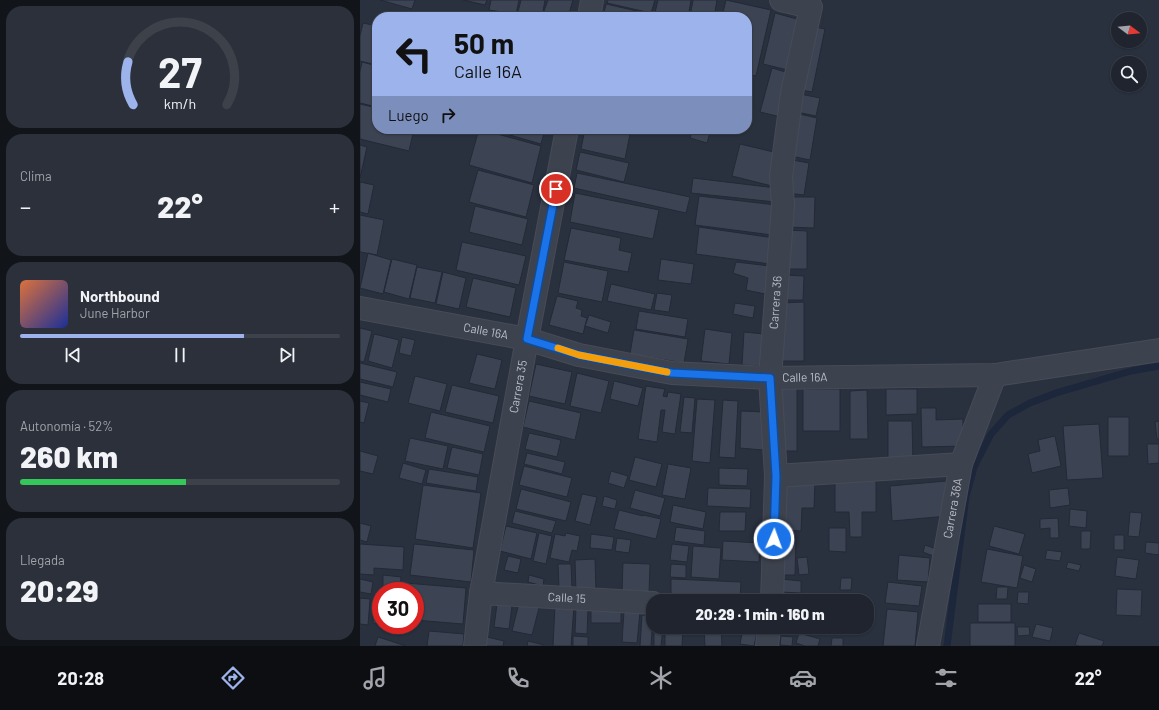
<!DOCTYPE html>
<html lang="es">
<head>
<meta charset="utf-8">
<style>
	:root { --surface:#1f242e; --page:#2c303a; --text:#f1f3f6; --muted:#a1a4aa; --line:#3c414a; --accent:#9cb3eb }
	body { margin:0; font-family:Barlow,sans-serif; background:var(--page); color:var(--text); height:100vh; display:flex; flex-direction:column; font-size:15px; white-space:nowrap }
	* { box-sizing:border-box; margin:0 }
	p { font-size:13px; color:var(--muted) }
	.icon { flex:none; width:22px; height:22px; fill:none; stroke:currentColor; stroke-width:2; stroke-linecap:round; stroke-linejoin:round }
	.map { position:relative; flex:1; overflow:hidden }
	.panel { display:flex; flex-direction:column; gap:6px; padding:6px; background:#111419; width:360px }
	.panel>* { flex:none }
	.hud { position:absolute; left:12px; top:12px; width:380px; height:122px; border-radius:16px; box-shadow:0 1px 3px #0004,0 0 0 1px var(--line); background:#9cb3eb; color:#111; overflow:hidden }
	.needle { width:26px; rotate:106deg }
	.buttons { position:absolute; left:751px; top:12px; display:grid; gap:8px }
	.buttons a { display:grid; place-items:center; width:36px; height:36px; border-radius:50%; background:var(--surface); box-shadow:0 1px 3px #0004,0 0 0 1px var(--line); font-size:20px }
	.speed { position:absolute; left:12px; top:582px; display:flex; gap:8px; font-size:20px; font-weight:700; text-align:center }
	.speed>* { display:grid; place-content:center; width:52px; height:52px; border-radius:50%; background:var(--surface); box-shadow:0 1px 3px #0004,0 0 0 1px var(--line); line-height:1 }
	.speed .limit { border:6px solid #d22; background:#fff; color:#111 }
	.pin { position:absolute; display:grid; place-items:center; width:34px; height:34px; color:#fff; margin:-17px; border:2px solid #fff; border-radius:50%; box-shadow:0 1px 4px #0007 }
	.me { position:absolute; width:44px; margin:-22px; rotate:2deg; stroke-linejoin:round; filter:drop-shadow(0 0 3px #0008) }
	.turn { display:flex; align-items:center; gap:14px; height:84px; padding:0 16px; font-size:18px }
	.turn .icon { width:52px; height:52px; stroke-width:2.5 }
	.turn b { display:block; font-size:28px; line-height:34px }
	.then { display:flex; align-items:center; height:38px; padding:0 16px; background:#0003; gap:8px; font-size:15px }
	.big { font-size:30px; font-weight:800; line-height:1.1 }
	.panel .tile { flex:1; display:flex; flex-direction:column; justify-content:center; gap:6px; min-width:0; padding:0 14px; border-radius:16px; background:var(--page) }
	.panel .dial { align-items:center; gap:0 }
	.dial svg { height:104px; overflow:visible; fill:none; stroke:var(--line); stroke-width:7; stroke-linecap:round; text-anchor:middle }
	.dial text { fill:var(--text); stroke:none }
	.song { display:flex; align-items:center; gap:12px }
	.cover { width:48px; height:48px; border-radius:6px; background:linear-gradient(135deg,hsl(20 70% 55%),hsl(230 70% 35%)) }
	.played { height:4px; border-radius:2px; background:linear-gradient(90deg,var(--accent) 70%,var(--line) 70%) }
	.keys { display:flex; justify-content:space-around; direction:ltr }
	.heat { display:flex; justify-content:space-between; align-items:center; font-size:22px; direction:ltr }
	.charge { height:6px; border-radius:3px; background:linear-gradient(90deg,#34c759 52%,var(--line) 0) }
	.trip { position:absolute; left:286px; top:594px; width:228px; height:40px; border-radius:16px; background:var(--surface); box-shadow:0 1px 3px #0004,0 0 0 1px var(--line); font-weight:800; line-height:40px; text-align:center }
	.tabs { display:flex; height:64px; justify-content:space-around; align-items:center; background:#0c0e12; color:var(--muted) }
	.tabs .icon { width:28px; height:28px }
	.tabs .on { color:var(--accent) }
	.tabs b { font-size:18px; color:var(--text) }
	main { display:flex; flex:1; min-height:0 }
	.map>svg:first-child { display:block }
</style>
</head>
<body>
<main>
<section class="panel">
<div class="tile dial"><svg viewBox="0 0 100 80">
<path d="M14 69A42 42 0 1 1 86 69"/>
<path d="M14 69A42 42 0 0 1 10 36" stroke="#9cb3eb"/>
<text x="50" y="56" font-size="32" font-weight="700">27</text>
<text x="50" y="72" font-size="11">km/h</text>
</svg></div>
<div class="tile"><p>Clima</p>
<div class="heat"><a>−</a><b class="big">22°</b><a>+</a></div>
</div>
<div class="tile">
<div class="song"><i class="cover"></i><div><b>Northbound</b><p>June Harbor</p></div></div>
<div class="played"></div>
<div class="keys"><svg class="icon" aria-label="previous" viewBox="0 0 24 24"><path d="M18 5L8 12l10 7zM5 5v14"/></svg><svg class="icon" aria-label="pause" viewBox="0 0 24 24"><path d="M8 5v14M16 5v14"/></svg><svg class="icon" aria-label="next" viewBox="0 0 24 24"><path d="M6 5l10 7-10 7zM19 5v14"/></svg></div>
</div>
<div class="tile"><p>Autonomía · 52%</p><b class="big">260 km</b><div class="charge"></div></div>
<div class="tile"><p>Llegada</p><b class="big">20:29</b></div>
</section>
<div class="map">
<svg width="799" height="646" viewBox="0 0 799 646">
	<rect width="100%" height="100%" fill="#29303e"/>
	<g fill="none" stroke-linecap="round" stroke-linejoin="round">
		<path stroke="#1d273b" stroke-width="7" d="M587,646L606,496L614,467L631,434L648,415L670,403L696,393L771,371L799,366"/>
	</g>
	<path fill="#3c4454" stroke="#242936" d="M20,0H55L52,9Z
		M103,0H127L125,5Z
		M131,0H159L156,14L129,10Z
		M161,0H185L182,17L157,16Z
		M188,0H213L208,17H192L183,14Z
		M248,0H295L291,13L247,3Z
		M298,0H331L328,17H294Z
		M333,0H357L354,17H330Z
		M366,0L411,10L396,76L387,74V17H362Z
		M246,4L294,15V17H243Z
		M415,13L444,21L432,71L403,64Z
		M3,23L17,26V65L0,61V36Z
		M450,26L465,29L452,92L436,89Z
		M2,62L17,66V107L0,103V72Z
		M412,68L432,74L421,117L400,112Z
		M435,93L460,98L456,116L432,111Z
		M0,104L17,108V129H54L49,151L0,139Z
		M439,114L457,118L450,160L431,156Z
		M119,129L181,146L172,183L109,165Z
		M129,129H185L181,144Z
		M225,129H271L265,159L221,149Z
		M290,129H303L302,132Z
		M333,129H351L347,143L330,138Z
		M380,144L418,153L416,187L372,176Z
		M0,145L7,147L0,178Z
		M220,152L269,163L264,182L216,170Z
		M432,160L449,163L444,195L427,193Z
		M118,170L174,185L166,217L109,202Z
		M217,173L330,197L326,213L214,188Z
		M333,178L416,188L415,202L331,193Z
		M0,182L14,185L8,214L0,212Z
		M215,193L299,210L293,239L210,222Z
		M339,196L416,205L412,235L335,225Z
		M428,197H455L454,228L427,227Z
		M115,206L168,219L162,245L109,232Z
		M0,215L24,220L17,255L0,252Z
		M339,227L414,238L410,264L336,254Z
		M211,228L261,238L259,250L272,253L268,272L204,260Z
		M426,230L447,231V269H425Z
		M102,242L166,256L159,285L96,270Z
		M8,253L31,260L23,294L0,288Z
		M32,259L57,265L49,299L24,292Z
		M301,259L334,264L331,284L298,280Z
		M204,262L248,271L242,302L198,293Z
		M376,262L410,266L405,294L386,290L388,278L373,273Z
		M57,267L82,272L75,303L50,298Z
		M83,272L106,278L99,309L76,304Z
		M424,275L444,276L443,300H423Z
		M113,278L156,288L150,317L106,307Z
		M251,284L295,294L291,310L247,301Z
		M297,293L312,295L309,312L294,310Z
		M197,296L218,301L216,308L222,310L221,316L227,318L223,334L189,325Z
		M444,302V361H422L421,303Z
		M375,303L395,306L393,318L373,314Z
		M279,311L328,319L325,337L276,329Z
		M229,315L251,322L248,333L225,326Z
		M0,328L12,331L4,362L0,361Z
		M345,329L372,333L369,364L341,361Z
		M274,330L328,339L324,363L270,354Z
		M384,332L404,334L401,366L382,365Z
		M14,334L39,340L32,368L8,361Z
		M42,337L55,340L51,356L39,353Z
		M117,354L142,360L135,389L109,383Z
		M0,363L37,372L33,387L0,379Z
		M176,364L212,372L205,404L169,396Z
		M217,373L249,381L241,413L210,406Z
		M55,376L87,384L80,411L48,403Z
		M254,381L283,388L278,406L250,399Z
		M0,382L31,389L28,402L0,395Z
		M92,385L139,396L133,423L85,412Z
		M286,386L305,389L303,396L307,397L308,392L321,394L315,434L302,432L305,410H301L297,442L278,439Z
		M415,388H437V451H415Z
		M443,389H480V431H443Z
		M526,389H557V414L526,415Z
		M507,390L508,439H490V391Z
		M324,397L335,398L332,433L320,432Z
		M337,399L355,400L350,463L332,461Z
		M363,400L378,401L375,458L359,457Z
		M0,401L9,403L4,423L0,422Z
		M169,401L221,413L215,440L163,427Z
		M561,408H576V420L603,419V446L562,447Z
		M381,411L405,412L403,450L380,448Z
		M71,412L130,426L124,452L65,438Z
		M748,417H769V456H748Z
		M528,421H552L553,462L528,463Z
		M799,421V439H797L795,422Z
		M739,424L743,478L707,480L703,426Z
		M169,433L201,440L197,457L165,449Z
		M695,436L701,466L672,473L668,454L680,451L678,440Z
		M50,438L88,446L83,469L45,461Z
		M787,444H799V463L788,464Z
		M92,447L123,454L119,475L87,468Z
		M0,451L18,456L13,474L0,471Z
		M167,453L205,462L202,474L164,464Z
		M275,457L302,464L296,487L269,480Z
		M43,463L66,470L62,484L39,478Z
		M308,464L331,468L325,499L302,495Z
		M164,466L212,478L207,497L159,485Z
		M359,468L388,469L387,486L359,485Z
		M69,469L118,477L116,491L66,483Z
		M251,471L268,476L264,488L248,483Z
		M424,479L455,480L454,508H442L441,531L422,530Z
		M516,480V512H502V537H490L489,512H475V481Z
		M586,481L588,516L532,521L530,486Z
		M63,485L121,493L113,548L55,539Z
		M348,488L391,489L390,508L347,506Z
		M708,488L710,505L690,508L689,490Z
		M161,489L211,502L206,521L156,509Z
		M275,490L305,498L300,516L270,508Z
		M222,494L237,497L230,525L215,521Z
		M244,496L257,500L255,509L242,506Z
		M313,505L346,512L343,529L310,522Z
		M710,509L727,511L726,528L709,526Z
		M259,510L283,516V515L301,519L296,539L254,529Z
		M155,511L196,521L192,533L152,523Z
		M360,512H386L385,531H359Z
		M770,512L782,513L779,537L768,536Z
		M698,518L699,538H690V528L680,529V519Z
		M0,523L11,526L7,542L0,540Z
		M146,526L177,533L171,559L140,551Z
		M634,526L665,534L659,554L629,546Z
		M316,527L345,531L344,545L314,541Z
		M469,528H486V552L469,551Z
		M721,531H731L730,549H721Z
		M179,533L192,536L186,564L173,561Z
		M206,533L220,536L217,551L212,550L209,562L190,558L195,534L205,536Z
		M231,534L254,537L252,550L230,548Z
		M754,535H764V550H754Z
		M257,538L271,540L269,553L255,551Z
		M422,538H436L435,575H422Z
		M363,541L400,543L399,562L362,560Z
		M786,542L799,543V555L785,553Z
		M0,544L44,547L43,570L14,568V575L0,574Z
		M54,544L114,550L111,582L50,575Z
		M312,544L329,546L327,562L310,560Z
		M565,545L579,550L576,557L563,552Z
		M333,546L361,548L359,579L331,577Z
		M627,549L663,556L657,588L621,582Z
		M687,550L702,552L700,561L685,559Z
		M539,555L570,558L568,582L537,580Z
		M148,556L161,559L158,573L144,570Z
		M447,557L449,574L439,575L437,558Z
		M757,557L779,560L776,579L755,576Z
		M235,559L236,592L216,593L215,560Z
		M708,562L721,565L719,571L706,568Z
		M263,563L290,564L289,593L262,592Z
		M198,564H211L212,588H199Z
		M311,564L326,565V578L310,577Z
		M664,565L676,569L672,582L660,578Z
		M23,575L41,577L40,591H23Z
		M169,575L184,579L183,586L168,582Z
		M481,578H492L491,590H480Z
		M0,579L13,582L11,594L0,592Z
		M311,579L381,582L380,600L311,598Z
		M421,579L441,581V593L421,592Z
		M528,582L562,586L559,606L525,603Z
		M45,583L106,588L103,624L55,620V591H44Z
		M637,587H648L647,599H636Z
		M757,589L782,590L781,616L756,615Z
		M658,592H669L668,604L657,603Z
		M14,595L21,596V624L13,623Z
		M0,598L10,599L8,625L0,624Z
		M159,603L179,608L172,635L152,631Z
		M137,604L152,606L149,629L134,627Z
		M618,604H651V622H618Z
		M195,605L214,606L211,646H193Z
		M216,608L228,609L227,634L215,633Z
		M261,609V623H231V610Z
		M527,609L558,612L555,646H523Z
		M264,611L280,612L277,643L262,642Z
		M282,615L293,616L291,646H280Z
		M610,623H655V646H610Z
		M676,624L693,628L690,641L672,637Z
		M294,627H303L301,646H294Z
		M305,627H323L322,646H305Z
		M361,627L362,646H345L344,628Z
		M387,627H398L397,630L386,628Z
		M657,627H669L670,635L658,636Z
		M383,629L397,632L394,646L380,644Z
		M69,631L104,634L103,646H67Z
		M439,633L460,639L458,646H445L436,643Z
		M719,633L744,641L742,646H719L715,645Z
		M213,636L228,637V646H213Z
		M421,636L433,637L432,646L420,645Z
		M18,637L46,646H15Z
		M127,637L144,641L143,646H124Z
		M472,638H483V646H471Z
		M168,641L184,645V646H167Z"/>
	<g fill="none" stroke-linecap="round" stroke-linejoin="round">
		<defs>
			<g id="street">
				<path d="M229,17L232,0"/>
				<path id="s1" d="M0,308L167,339L219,355L312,373L410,378L635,375L799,350"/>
				<path d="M416,476L601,464"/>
				<path id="s2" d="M121,593L293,603"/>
				<path id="s3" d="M412,601L416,476L410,378L423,205L421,176L432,93L451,7L421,0"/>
				<path id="s4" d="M115,646L121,593L167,339L207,129"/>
				<path d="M407,646L409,627"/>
				<path id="s5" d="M568,646L601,464L635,375"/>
			</g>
		</defs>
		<use href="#street" stroke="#474b57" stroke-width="24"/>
		<use href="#street" stroke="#3d434e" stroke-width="22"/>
	</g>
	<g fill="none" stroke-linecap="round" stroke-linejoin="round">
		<defs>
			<path id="route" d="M196,189L167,339L219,355L312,373L410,378L416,476L414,539"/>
		</defs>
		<use href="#route" stroke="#114b97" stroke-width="10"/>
		<use href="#route" stroke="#1a73e8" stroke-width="7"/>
		<path stroke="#f59e0b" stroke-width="7" d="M198,348L219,355L307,372"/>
	</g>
	<g text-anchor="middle" stroke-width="4" stroke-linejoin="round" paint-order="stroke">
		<g font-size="12" fill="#babec9" stroke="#222734">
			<text dy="4" stroke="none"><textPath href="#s3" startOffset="299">Carrera 36</textPath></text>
			<text dy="4" stroke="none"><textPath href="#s1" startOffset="128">Calle 16A</textPath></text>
			<text dy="4" stroke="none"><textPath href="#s1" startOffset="452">Calle 16A</textPath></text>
			<text dy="4" stroke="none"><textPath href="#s4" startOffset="263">Carrera 35</textPath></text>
			<text dy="4" stroke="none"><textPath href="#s5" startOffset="140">Carrera 36A</textPath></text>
			<text dy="4" stroke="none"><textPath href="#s2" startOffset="86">Calle 15</textPath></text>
		</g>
	</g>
</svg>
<div class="buttons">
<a><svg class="needle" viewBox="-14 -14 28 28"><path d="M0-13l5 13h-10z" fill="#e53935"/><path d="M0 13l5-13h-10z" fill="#a1a4aa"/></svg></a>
<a><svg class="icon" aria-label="search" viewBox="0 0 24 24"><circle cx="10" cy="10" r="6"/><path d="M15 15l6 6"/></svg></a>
</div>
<div class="speed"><div class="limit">30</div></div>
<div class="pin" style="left:196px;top:189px;background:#d93025"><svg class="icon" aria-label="arrive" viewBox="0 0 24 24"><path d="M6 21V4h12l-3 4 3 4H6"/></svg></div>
<svg class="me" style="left:414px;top:539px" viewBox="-20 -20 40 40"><circle r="17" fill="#1a73e8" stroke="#fff" stroke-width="3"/><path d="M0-11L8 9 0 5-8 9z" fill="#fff"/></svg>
<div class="trip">20:29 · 1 min · 160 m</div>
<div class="hud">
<div class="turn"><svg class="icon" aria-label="left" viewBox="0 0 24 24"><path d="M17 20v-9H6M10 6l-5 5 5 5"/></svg><div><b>50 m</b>Calle 16A</div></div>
<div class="then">Luego<svg class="icon" aria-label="right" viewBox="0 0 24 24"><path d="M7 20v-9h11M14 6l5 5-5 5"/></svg></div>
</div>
</div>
</main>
<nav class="tabs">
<b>20:28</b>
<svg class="icon on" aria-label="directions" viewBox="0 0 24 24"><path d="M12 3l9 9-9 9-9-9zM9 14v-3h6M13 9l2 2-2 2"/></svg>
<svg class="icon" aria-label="music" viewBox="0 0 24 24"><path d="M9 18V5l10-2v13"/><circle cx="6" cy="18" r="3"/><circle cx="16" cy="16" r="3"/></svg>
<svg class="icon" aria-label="phone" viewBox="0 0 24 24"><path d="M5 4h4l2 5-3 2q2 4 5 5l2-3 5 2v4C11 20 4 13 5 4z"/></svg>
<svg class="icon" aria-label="climate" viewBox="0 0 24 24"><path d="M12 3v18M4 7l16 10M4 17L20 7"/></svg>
<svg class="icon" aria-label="car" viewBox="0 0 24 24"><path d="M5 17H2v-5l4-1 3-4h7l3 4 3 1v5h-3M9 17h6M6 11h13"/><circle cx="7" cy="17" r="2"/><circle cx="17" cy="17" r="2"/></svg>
<svg class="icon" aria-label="filters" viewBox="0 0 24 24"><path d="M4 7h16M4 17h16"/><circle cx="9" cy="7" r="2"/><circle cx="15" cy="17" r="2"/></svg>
<b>22°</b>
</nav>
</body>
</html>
